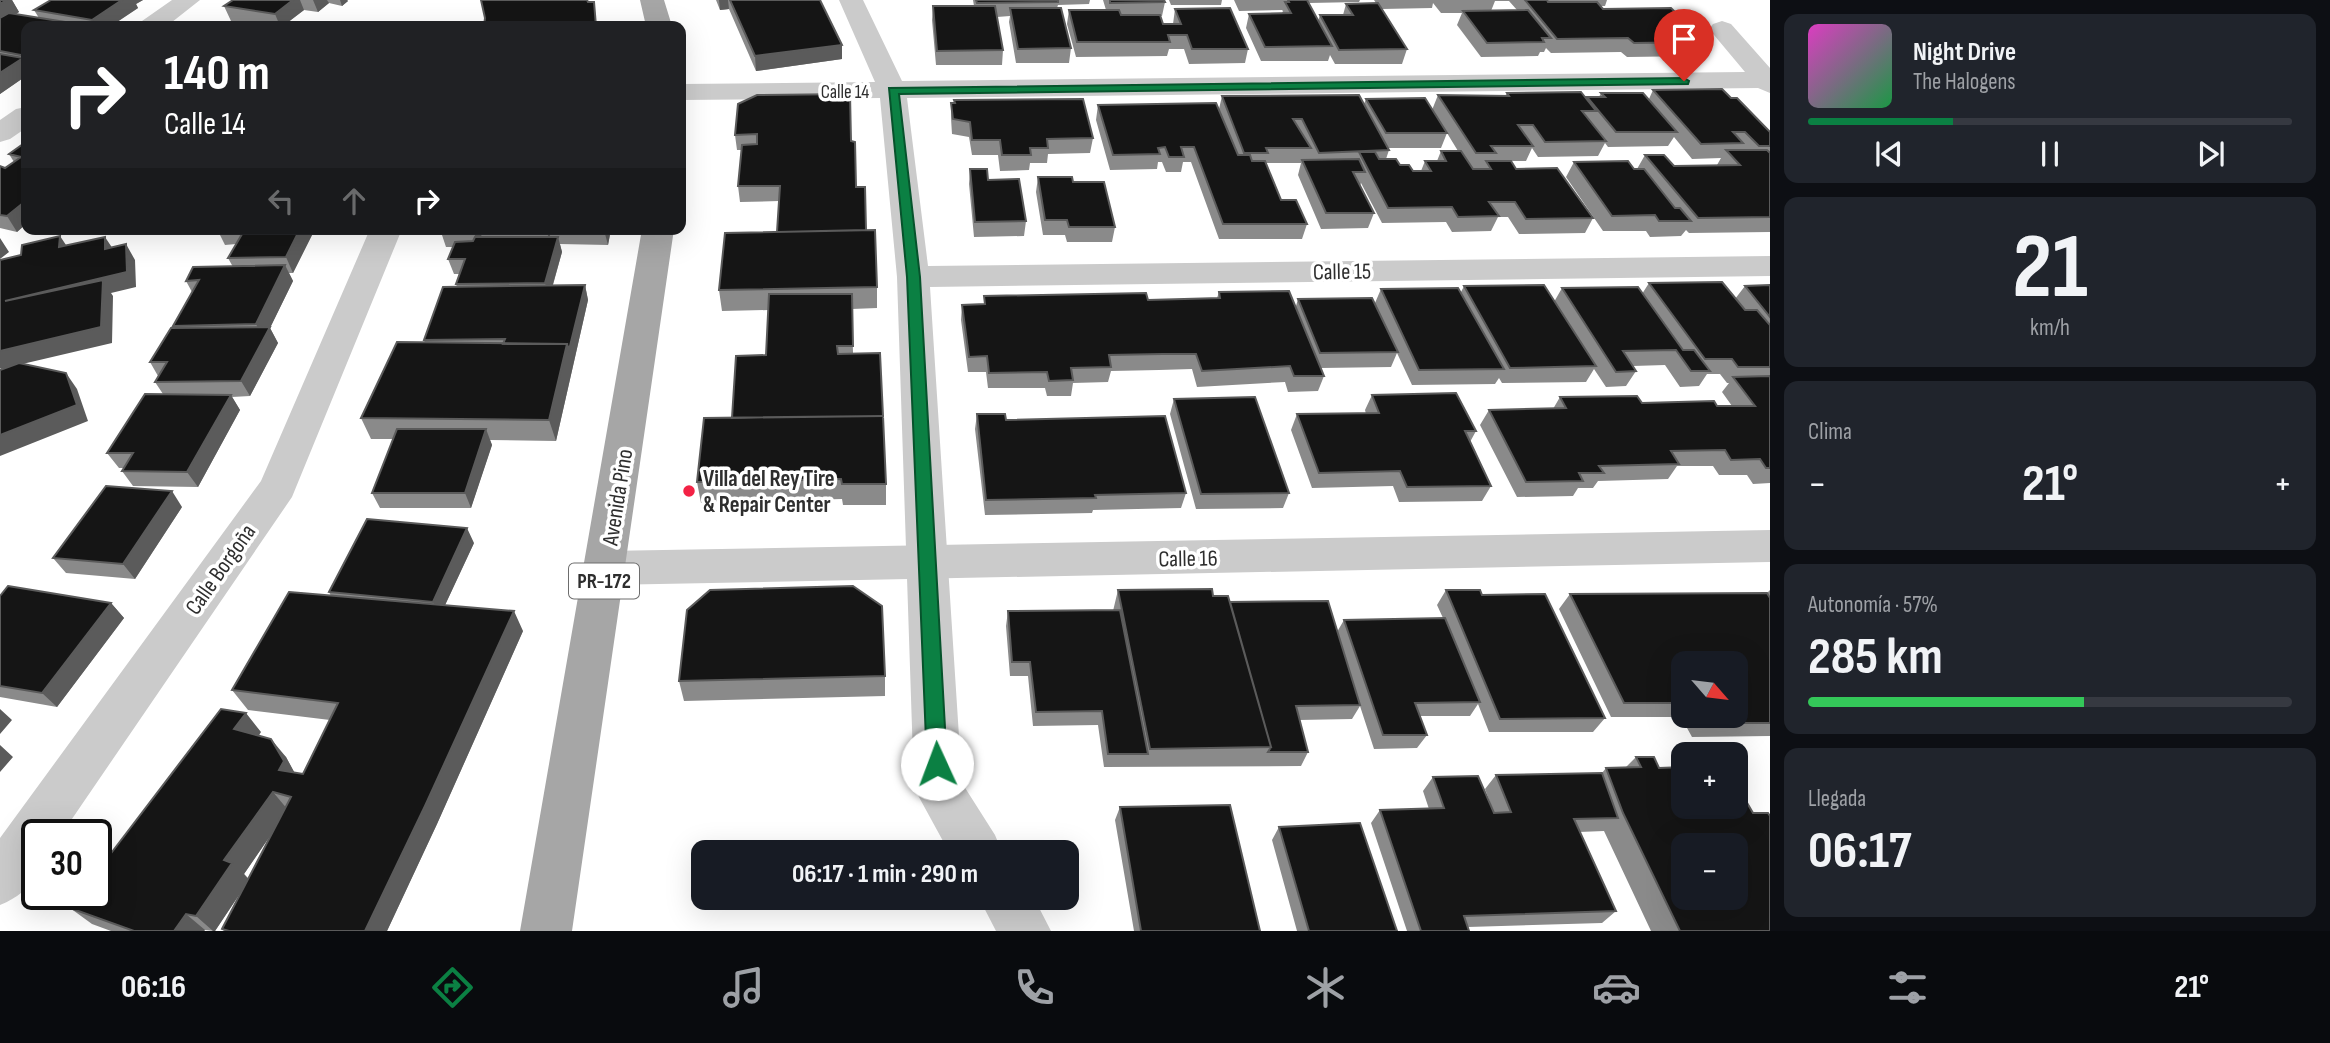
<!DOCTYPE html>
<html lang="es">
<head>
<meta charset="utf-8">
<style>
	:root { --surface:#171b24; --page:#20242c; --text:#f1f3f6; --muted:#9ea1a6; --line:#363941; --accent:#0b8043 }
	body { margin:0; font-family:"Sofia Sans Condensed",sans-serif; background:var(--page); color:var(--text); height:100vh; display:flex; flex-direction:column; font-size:26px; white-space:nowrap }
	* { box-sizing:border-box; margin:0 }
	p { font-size:23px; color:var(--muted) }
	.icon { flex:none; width:38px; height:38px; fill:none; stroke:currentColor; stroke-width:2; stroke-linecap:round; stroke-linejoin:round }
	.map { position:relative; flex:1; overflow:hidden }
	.drawer { display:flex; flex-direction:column; gap:14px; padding:14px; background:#0d0f14; width:560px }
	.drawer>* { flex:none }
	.hud { position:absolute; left:21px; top:21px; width:665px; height:214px; border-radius:14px; box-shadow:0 7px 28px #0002; background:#202124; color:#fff; overflow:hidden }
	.needle { width:46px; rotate:118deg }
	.tools { position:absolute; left:1671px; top:651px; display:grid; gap:14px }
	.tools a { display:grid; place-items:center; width:77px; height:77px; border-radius:14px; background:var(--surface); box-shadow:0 7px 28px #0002; font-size:35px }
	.speed { position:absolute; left:21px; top:819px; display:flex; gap:14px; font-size:35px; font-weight:700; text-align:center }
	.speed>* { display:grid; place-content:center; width:91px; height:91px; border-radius:50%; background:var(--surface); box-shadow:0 7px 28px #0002; line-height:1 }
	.speed .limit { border:4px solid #111; border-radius:10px; background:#fff; color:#111 }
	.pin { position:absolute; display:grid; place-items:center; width:60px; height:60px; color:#fff; margin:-72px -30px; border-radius:50% 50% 50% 0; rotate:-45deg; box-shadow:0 0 7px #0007 }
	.pin .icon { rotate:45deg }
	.me { position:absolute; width:77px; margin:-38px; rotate:358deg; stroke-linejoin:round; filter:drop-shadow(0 0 5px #0008) }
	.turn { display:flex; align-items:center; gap:24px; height:147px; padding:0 28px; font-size:32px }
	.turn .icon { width:91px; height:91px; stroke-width:2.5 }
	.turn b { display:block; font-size:49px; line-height:60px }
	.lanes { display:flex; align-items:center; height:66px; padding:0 28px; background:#0003; justify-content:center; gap:35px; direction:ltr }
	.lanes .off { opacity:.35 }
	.big { font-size:52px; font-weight:700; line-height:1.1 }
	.drawer .tile { flex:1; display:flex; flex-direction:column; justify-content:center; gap:10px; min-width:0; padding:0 24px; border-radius:14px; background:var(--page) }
	.drawer .dial { align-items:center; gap:0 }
	.dial b { font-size:91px; line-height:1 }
	.song { display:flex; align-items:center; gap:21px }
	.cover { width:84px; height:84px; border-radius:10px; background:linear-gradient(135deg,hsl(310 70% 55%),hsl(140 70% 35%)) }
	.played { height:7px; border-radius:4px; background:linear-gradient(90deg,var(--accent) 30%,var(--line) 30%) }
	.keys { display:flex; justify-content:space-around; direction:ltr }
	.heat { display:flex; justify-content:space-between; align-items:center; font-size:38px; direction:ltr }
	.charge { height:10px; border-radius:5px; background:linear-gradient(90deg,#34c759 57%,var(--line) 0) }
	.trip { position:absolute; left:691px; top:840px; width:388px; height:70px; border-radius:14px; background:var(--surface); box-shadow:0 7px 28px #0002; font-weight:700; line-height:70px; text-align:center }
	.menu { display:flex; height:112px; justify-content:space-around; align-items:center; background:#090b0e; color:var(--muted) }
	.menu .icon { width:49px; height:49px }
	.menu .selected { color:var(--accent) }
	.menu b { font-size:32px; color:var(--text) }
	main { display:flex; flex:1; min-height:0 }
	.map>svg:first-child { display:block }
</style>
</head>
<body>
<main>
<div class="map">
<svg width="1770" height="931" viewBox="0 0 1770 931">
	<rect width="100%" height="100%" fill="#fff"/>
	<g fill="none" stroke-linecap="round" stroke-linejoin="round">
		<path fill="#cbcbcb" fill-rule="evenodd" d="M172,0H200L167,26H138L142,21Z
			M839,0H863L902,81L1745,72L1709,29L1713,24L1722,21L1731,24L1770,68V93L1758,88L907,98L928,266L1770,256V276L930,287L962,783L995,835L1002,852H949L914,788L897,277L880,98L681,100V84L875,82Z
			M26,107V128L10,139L0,142V120L16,109Z
			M370,229H402L292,497L61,835H37C37,870 37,890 0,905V838L261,481Z
			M979,898H1034L1051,931H996Z"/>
		<path fill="#cbcbcb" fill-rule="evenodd" d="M1770,530V562L606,585L591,580L585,568L591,556L606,551Z"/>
		<path fill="#a6a6a6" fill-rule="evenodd" d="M640,0H664L672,26H646Z
			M642,229H674L572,931H520Z"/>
	</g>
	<path fill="#8a8a8a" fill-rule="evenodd" d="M0,0H12L19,12L16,14L39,18L34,10L51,0H143L136,4L138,8L111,26H26V76L0,94Z
		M233,0H347L348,1L342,6L329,3L318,12L304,10L283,26H270L231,21L224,6Z
		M716,0H820L842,45V59L756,71L729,9L720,10Z
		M973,0H1090L1089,4L1058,5L1057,8L1071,48L1069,63H1016L1009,22L1010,16L997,17L1003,50L1002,65H936L932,20L933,6H974Z
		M1103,0H1164L1165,2L1162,16H1160L1163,24H1173L1175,9L1248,49L1245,63L1189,64L1184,49H1169L1167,56L1076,57L1067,24L1069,10H1106Z
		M1169,0H1222L1221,5H1171Z
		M1234,0H1360L1359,2L1309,3L1318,21L1320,15H1343L1346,4L1376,3L1374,0H1607L1605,6H1601L1603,9L1705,42L1697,56L1627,57L1621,52L1551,53L1546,48L1544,52H1540L1538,56L1481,57L1457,25L1462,13H1441L1433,3L1432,8L1382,9L1407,49L1402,64H1335L1330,55L1328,61H1261L1246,28L1249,14L1282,13L1283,11L1282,10L1239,11ZM1495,1H1509L1517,10L1491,11Z
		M1653,90L1731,98L1770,132V232L1689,233L1686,230L1681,236L1650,237L1646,231H1603L1566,177L1574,162L1637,169L1645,155L1674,166L1717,165L1721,158L1692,159L1674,137L1668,146L1608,147L1605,143L1598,156L1538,157L1532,148L1526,161H1511L1516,169L1593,218L1585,233L1519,234L1508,217H1498L1491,231L1452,232L1446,222L1382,223L1361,183L1360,186L1374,213L1368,228L1321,229L1298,175L1301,163H1266L1281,200L1307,224L1302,239H1219L1191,162H1183L1181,172H1166L1162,162H1158L1157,169L1110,170L1096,120L1098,105L1219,109L1222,96L1364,104L1366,99L1432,110L1438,95L1505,96L1507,93L1586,99L1587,97H1599L1601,93L1649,99ZM1447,133L1458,151H1441L1437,161H1425L1421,171H1413L1386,159L1389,150V148H1441Z
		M951,103L1093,138L1090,153L1048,154L1047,163H1030L1029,170L1000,171L998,155H972L969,137L952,134L951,118Z
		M738,104L851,141L856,187L866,230L877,287V308L852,309L853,353L886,484V505H843L842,499L701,503L697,482L766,355L768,310L722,311L719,290L777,232L779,201L740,202L738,186L742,150H737L735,135Z
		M26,142V224L17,232L0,228V166L5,168L14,162L9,154Z
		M970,169L988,180L1026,221L1024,236L974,237L969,184Z
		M1038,177L1073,182L1115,227L1112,242H1067L1065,235H1043L1036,192Z
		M217,229H315L293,273H289L293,281L270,328L278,343L250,396L232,397L240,410L198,487L133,486L122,471L124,468H119L107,453L163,394L155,382L158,376L150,362L174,328L173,326L192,292L186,281L233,267L228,258L236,244L225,245Z
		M442,229H611L608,245L560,244L562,252L553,285H585L588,300L556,441L490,440L492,445L471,508H380L372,493L393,439H371L361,418L425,343L424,340L457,287L456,284L459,274H454L448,259L453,247H446L441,232Z
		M1649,283L1735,299L1745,286L1770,285V483L1753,484L1747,475H1719L1713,466H1677L1668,479L1598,481L1593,488H1578L1573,496L1517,497L1480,425L1489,410L1553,409L1560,397L1642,403L1732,406L1722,392L1729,383H1727L1720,374H1707L1699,386L1680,387L1665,365L1633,366L1636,371L1626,386L1606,387L1594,369L1586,382L1502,383L1499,378L1495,384L1412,385L1397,353L1391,367L1321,368L1324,376L1318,391L1288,392L1285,382L1197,387L1192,369L1159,370L1111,371L1108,382L1073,383L1071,396H1047L1045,388H988L986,372H968L961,320L962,305L984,304V296L1148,300L1217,298L1219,292L1296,306L1298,299L1375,303L1381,289L1461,292L1464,286L1554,302L1562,288L1642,294Z
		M1372,395L1476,431L1470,442L1491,486L1482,501L1399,502L1393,486L1312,488L1291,430L1297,414H1366L1365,410Z
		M1174,399L1289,493L1283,508L1196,509L1170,414Z
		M977,414L1006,420L1186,493L1181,508L1093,510L1092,513L985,515L975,429Z
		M182,507L135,579L66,573L53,558Z
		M474,543L445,605L523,631L437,824L387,931H224L222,929L241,892L215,931L205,930L204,931H111L92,924L70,908L261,732L259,735L286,757L294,772L303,774L330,720L248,710L232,690L331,596L329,592ZM272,833L248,878L244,874Z
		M1118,590L1213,596L1230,602L1337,632L1344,620L1443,618L1437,605L1446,590L1482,595L1605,718L1593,732H1489L1478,704L1470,716H1420L1427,735L1417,748L1374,749L1360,706L1352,719L1299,720L1308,752L1301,766L1104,767L1098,725L1033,726L1028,676H1010L1006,626L1008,611H1113Z
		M1770,590V736L1692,737L1681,717H1611L1559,609L1570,594L1767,593ZM1684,663L1736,716H1684Z
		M0,596L111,603L124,618L57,707L0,697Z
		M885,676V696L684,701L679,681Z
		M1636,757L1659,768L1770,931H1651L1604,831L1579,832L1616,911L1602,923L1468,927L1469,931H1407L1371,823L1380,810L1429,809L1423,791L1433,777L1494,813L1485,789L1496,775L1602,773L1606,768L1626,767Z
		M1120,807L1260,931H1134L1115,820Z
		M1279,827L1397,931H1297L1272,840Z"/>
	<path fill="#5b5b5b" d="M7,0H12L19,12L0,24V4Z
		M122,0H143L136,4L138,8L111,26H96L92,20Z
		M293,0H300L304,10L283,26H280L275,14Z
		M313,0H327L329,3L318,12Z
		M340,0H347L348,1L342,6Z
		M719,0H728L729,9L720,10Z
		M842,45V59L756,71L755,56Z
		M23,58L26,63V76L0,94V73Z
		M23,203L26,208V224L17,232L7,216Z
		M300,229H315L293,273L286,257Z
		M476,229H479L483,240L479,248L474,233Z
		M546,229H550L551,232L549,239Z
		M611,229L608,245L604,230Z
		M60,236L70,251L59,247Z
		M105,237L115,252L105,249Z
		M558,237L562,252L549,298L545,283Z
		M0,238L9,252L0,259Z
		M126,244L135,260L136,287L111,293L113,296L112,343L1,369L0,368V351L5,301Z
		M285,265L293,281L270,328L278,343L250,396L241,381L263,339L256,324Z
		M585,285L588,300L556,441L549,420L567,344Z
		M66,373L77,389L88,421L0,456V435Z
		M231,395L240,410L198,487L187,472Z
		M486,429L492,445L471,508L465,493Z
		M172,491L182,507L135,579L123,564Z
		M467,528L474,543L440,616L433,602Z
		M111,603L124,618L57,707L42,693Z
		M514,611L523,631L437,824L387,931H365Z
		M0,709L12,720L0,734Z
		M246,713L261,732L250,748L234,729Z
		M271,739L286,757L298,779L279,770Z
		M0,745L13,757L0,772Z
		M273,792L288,810L244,874L249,880L215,931H213L196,916L224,860Z
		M186,914L205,930L204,931H174Z"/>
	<path fill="#151515" stroke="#5b5b5b" stroke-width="2" fill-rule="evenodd" d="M0,0H7L0,4Z
		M51,0H122L92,20L34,10Z
		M233,0H293L275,14L224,6Z
		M481,0H587L588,2H594L596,26H484L485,18Z
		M730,0H820L842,45L755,56Z
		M976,0H1058V2L977,3Z
		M1110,0H1164L1165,2L1110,3Z
		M1288,0H1307L1332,46L1265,47L1249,14L1291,13L1285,2H1289Z
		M1525,0H1547L1548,2H1597L1603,9L1671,8L1705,42L1634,43L1628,38L1557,39Z
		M1378,3L1407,49L1339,50L1320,15H1353L1346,4Z
		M933,6H995L1003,50L937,51Z
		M1010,8H1061L1071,48L1018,49Z
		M1230,8L1248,49H1192L1187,35H1168L1170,42H1077L1069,10H1119L1121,15H1160L1163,24H1181L1175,9Z
		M1528,10L1551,38H1542L1544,42L1487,43L1463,11Z
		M9,13L84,25L26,26V56L0,51V18Z
		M0,54L23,58L0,73Z
		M1722,89L1731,98H1737L1770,132V146H1759L1745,132H1733L1743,143L1701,144L1653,90Z
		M1581,92L1596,111H1582L1606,141L1545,142L1533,125H1518L1533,146H1491L1496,153H1476L1438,95L1509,96L1507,93Z
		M1601,93H1643L1677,132H1616L1587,97H1605Z
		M850,94L851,141L855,142L856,187H865L866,230L777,232L780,186H738L742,145L757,144V134L735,135L738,104L757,95Z
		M1359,95L1389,150L1319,153L1302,119H1293L1311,148H1266L1268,153H1244L1222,96Z
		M1425,98L1447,133H1386L1366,99Z
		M1083,99L1093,138L1047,139L1048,148H1030L1031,155H1002L1000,140H972L970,122L953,119L951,103H955L954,100Z
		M1216,103L1238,155H1250L1252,161H1265L1281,200H1296L1307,224H1223L1194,147H1181L1184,157H1169L1165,147L1158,148L1160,154L1113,155L1098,105Z
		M26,142V204L23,203L7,216L0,215V166L5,168L21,157L9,154Z
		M1726,150H1767L1770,153V217L1698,218L1645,155H1664L1674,166L1740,165Z
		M1441,151H1461L1473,169H1491L1486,161H1511L1516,169L1557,168L1593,218L1526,219L1515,202H1489L1499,216L1458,217L1452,207L1388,208L1359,152H1375L1379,159H1396L1400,165H1409L1413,171H1431L1425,161H1446Z
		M1359,159L1365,172H1353L1374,213H1326L1302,160Z
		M1628,161L1634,169H1644L1675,208H1680L1691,221H1659L1655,215L1612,216L1574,162Z
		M970,169H987L988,180L1019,179L1026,221L975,222Z
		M1038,177H1072L1073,182H1104L1115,227H1069L1067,220H1045Z
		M245,229H300L286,257L228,258Z
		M442,229H476L474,233L441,232Z
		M875,230L877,287L719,290L725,233Z
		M60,236L59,247L105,237V249L126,244L127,272L5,301L103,280L101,327L0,351V260L21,255L22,245Z
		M475,237H558L545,283L456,284L465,259H448L455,242L473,241Z
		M285,265L256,324L173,326L199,280L186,281L193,267Z
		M1722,282L1745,310H1757L1770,325V367H1738L1732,359H1705L1649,283Z
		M585,285L569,350L567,344H503L505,339L424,340L443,287Z
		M1544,285L1596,366L1510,368L1464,286Z
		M1770,285V317L1745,286Z
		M1638,287L1683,350H1694L1710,371H1691L1676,350L1623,351L1636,371L1616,372L1562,288Z
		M1458,288L1504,369L1419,370L1381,289Z
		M1289,291L1324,376H1294L1290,366L1202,371L1196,354H1162L1109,355L1111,367L1071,368L1073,380L1049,381L1047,372L989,373L987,356L969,357L962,305L985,304L984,296L1146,293L1148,300L1220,298L1219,292Z
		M769,294H852L853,346H837L838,354L880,353L883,416L732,418L736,356L766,355Z
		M1372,298L1398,352L1320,353L1298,299Z
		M270,327L241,381L155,382L167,362H150L171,328Z
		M397,342L567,344L549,420L361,418Z
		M19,363L66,373L77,405L0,435V370Z
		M1770,376V468H1766L1760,459L1731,460L1725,450L1671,451L1679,464L1599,466L1604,473H1579L1583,481L1526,482L1489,410L1566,408L1560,397L1637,396L1642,403L1714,401L1717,406H1755L1733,377Z
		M1456,393L1476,431H1465L1491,486L1407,487L1400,471L1319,473L1297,414L1379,413L1372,395Z
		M145,394L231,395L187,472L122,471L133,453H107Z
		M1255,397L1289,493L1201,494L1174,399Z
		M977,414H1005L1006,420L1165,416L1186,493L1095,495L1096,498L986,500Z
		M883,416L886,484H842L841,479L697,482L704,418Z
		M397,429H486L465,493H372Z
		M106,486L172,491L123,564L53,558Z
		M367,519L467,528L433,602L329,592Z
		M8,586L111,603L42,693L0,686V596Z
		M853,586L882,606L885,676L679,681L687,610L710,590Z
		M1212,589L1213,596H1228L1271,747L1150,749L1118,590Z
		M1446,590H1480L1482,595L1545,594L1605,718L1500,719Z
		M289,592L514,611L425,806L365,931H229L222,929L291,797L273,792L224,860L232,863L196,916L186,914L174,931H134L70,908L80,894H96V873L221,709L246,713L234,729L271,739L284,761L279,770L303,774L338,703L232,690Z
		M1767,593L1770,598V723H1706L1702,716H1736V663H1684V703H1624L1570,594Z
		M1328,601L1360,705L1296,706L1308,752H1268L1271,747L1230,602Z
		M1120,610L1148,754H1108L1102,711L1036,712L1030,662H1012L1008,611Z
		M1445,618L1480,702L1415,703L1427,735H1383L1344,620Z
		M1636,757H1654L1659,768L1684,767V807H1736V784L1753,813H1768L1770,816V931H1680L1623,813L1606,768L1641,767ZM1684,845H1736V898H1684Z
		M1602,773L1618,818L1574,819L1616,911L1464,916L1469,931H1421L1380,810L1444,808L1433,777L1478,776L1494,813L1511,812L1496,775Z
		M1230,805L1260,931H1141L1120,807Z
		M1360,823L1397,931H1309L1279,827Z"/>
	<path fill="#0b8043" stroke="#07532c" stroke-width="2" d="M1684,78L1689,81L1688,84L899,94L920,277L947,764L944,770L937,772L930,770L927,764L907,277L889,88Z"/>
	<circle fill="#f32245" stroke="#fff" stroke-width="2.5" cx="689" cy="491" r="7"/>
	<g text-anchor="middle" stroke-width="7" stroke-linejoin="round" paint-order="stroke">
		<g font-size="19" fill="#2e2e2e" stroke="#fff">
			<text x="845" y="98">Calle 14</text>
		</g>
		<rect fill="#fff" stroke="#6d6d6d" stroke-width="2" x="569" y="563.5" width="70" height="35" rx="5"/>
		<g font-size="21" font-weight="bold" fill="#2e2e2e">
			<text x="604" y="588">PR-172</text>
		</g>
		<g font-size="23" fill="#2e2e2e" stroke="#fff">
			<text transform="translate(1342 271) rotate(-1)" y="8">Calle 15</text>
			<text transform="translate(617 497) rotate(-81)" y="8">Avenida Pino</text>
			<text transform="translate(1188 558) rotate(-1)" y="8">Calle 16</text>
			<text transform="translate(220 569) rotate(-55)" y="8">Calle Borgoña</text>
		</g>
		<g font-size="23" font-weight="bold" fill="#2e2e2e" stroke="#fff" text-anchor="start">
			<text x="703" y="486">Villa del Rey Tire<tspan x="703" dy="26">&amp; Repair Center</tspan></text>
		</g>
	</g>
</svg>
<div class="tools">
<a><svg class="needle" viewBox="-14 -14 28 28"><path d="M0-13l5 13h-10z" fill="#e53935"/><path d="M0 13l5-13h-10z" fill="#9ea1a6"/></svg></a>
<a>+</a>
<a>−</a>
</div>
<div class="speed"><div class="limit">30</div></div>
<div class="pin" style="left:1684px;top:81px;background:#d93025"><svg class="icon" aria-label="arrive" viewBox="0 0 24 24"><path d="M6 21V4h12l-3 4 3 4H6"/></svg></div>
<svg class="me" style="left:937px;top:764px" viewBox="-20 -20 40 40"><circle r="19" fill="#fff"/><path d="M0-13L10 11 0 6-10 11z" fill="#0b8043"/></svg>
<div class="trip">06:17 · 1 min · 290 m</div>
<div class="hud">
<div class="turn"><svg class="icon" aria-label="right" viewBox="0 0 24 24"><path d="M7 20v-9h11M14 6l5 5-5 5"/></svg><div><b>140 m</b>Calle 14</div></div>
<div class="lanes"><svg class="icon off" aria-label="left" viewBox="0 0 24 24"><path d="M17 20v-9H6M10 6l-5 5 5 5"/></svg><svg class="icon off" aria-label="ahead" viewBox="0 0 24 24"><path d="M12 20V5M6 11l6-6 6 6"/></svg><svg class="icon" aria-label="right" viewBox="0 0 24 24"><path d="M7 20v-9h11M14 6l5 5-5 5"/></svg></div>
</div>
</div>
<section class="drawer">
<div class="tile">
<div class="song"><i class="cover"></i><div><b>Night Drive</b><p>The Halogens</p></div></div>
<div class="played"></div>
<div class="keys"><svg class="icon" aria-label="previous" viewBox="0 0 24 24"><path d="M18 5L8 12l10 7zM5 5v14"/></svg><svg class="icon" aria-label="pause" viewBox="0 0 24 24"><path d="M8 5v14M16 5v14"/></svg><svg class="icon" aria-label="next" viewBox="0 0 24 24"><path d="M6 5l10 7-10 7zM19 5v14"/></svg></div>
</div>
<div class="tile dial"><b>21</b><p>km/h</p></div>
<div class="tile"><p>Clima</p>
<div class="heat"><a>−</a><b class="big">21°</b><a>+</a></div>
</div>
<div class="tile"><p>Autonomía · 57%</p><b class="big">285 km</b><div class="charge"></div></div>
<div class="tile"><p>Llegada</p><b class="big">06:17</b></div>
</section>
</main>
<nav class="menu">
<b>06:16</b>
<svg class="icon selected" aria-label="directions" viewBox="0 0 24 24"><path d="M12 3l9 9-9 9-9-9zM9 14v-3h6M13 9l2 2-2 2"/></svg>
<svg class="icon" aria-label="music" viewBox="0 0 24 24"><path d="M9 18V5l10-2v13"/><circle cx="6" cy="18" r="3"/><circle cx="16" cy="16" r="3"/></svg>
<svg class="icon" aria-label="phone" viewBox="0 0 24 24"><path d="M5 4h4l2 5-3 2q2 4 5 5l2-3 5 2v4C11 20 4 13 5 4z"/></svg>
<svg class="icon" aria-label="climate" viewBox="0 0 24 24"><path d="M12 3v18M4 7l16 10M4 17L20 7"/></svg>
<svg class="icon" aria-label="car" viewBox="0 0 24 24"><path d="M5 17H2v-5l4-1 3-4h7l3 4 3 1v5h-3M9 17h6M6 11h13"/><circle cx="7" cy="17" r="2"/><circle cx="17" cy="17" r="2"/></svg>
<svg class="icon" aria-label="filters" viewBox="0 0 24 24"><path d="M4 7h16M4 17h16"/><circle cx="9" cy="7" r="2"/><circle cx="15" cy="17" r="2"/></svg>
<b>21°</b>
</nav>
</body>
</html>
